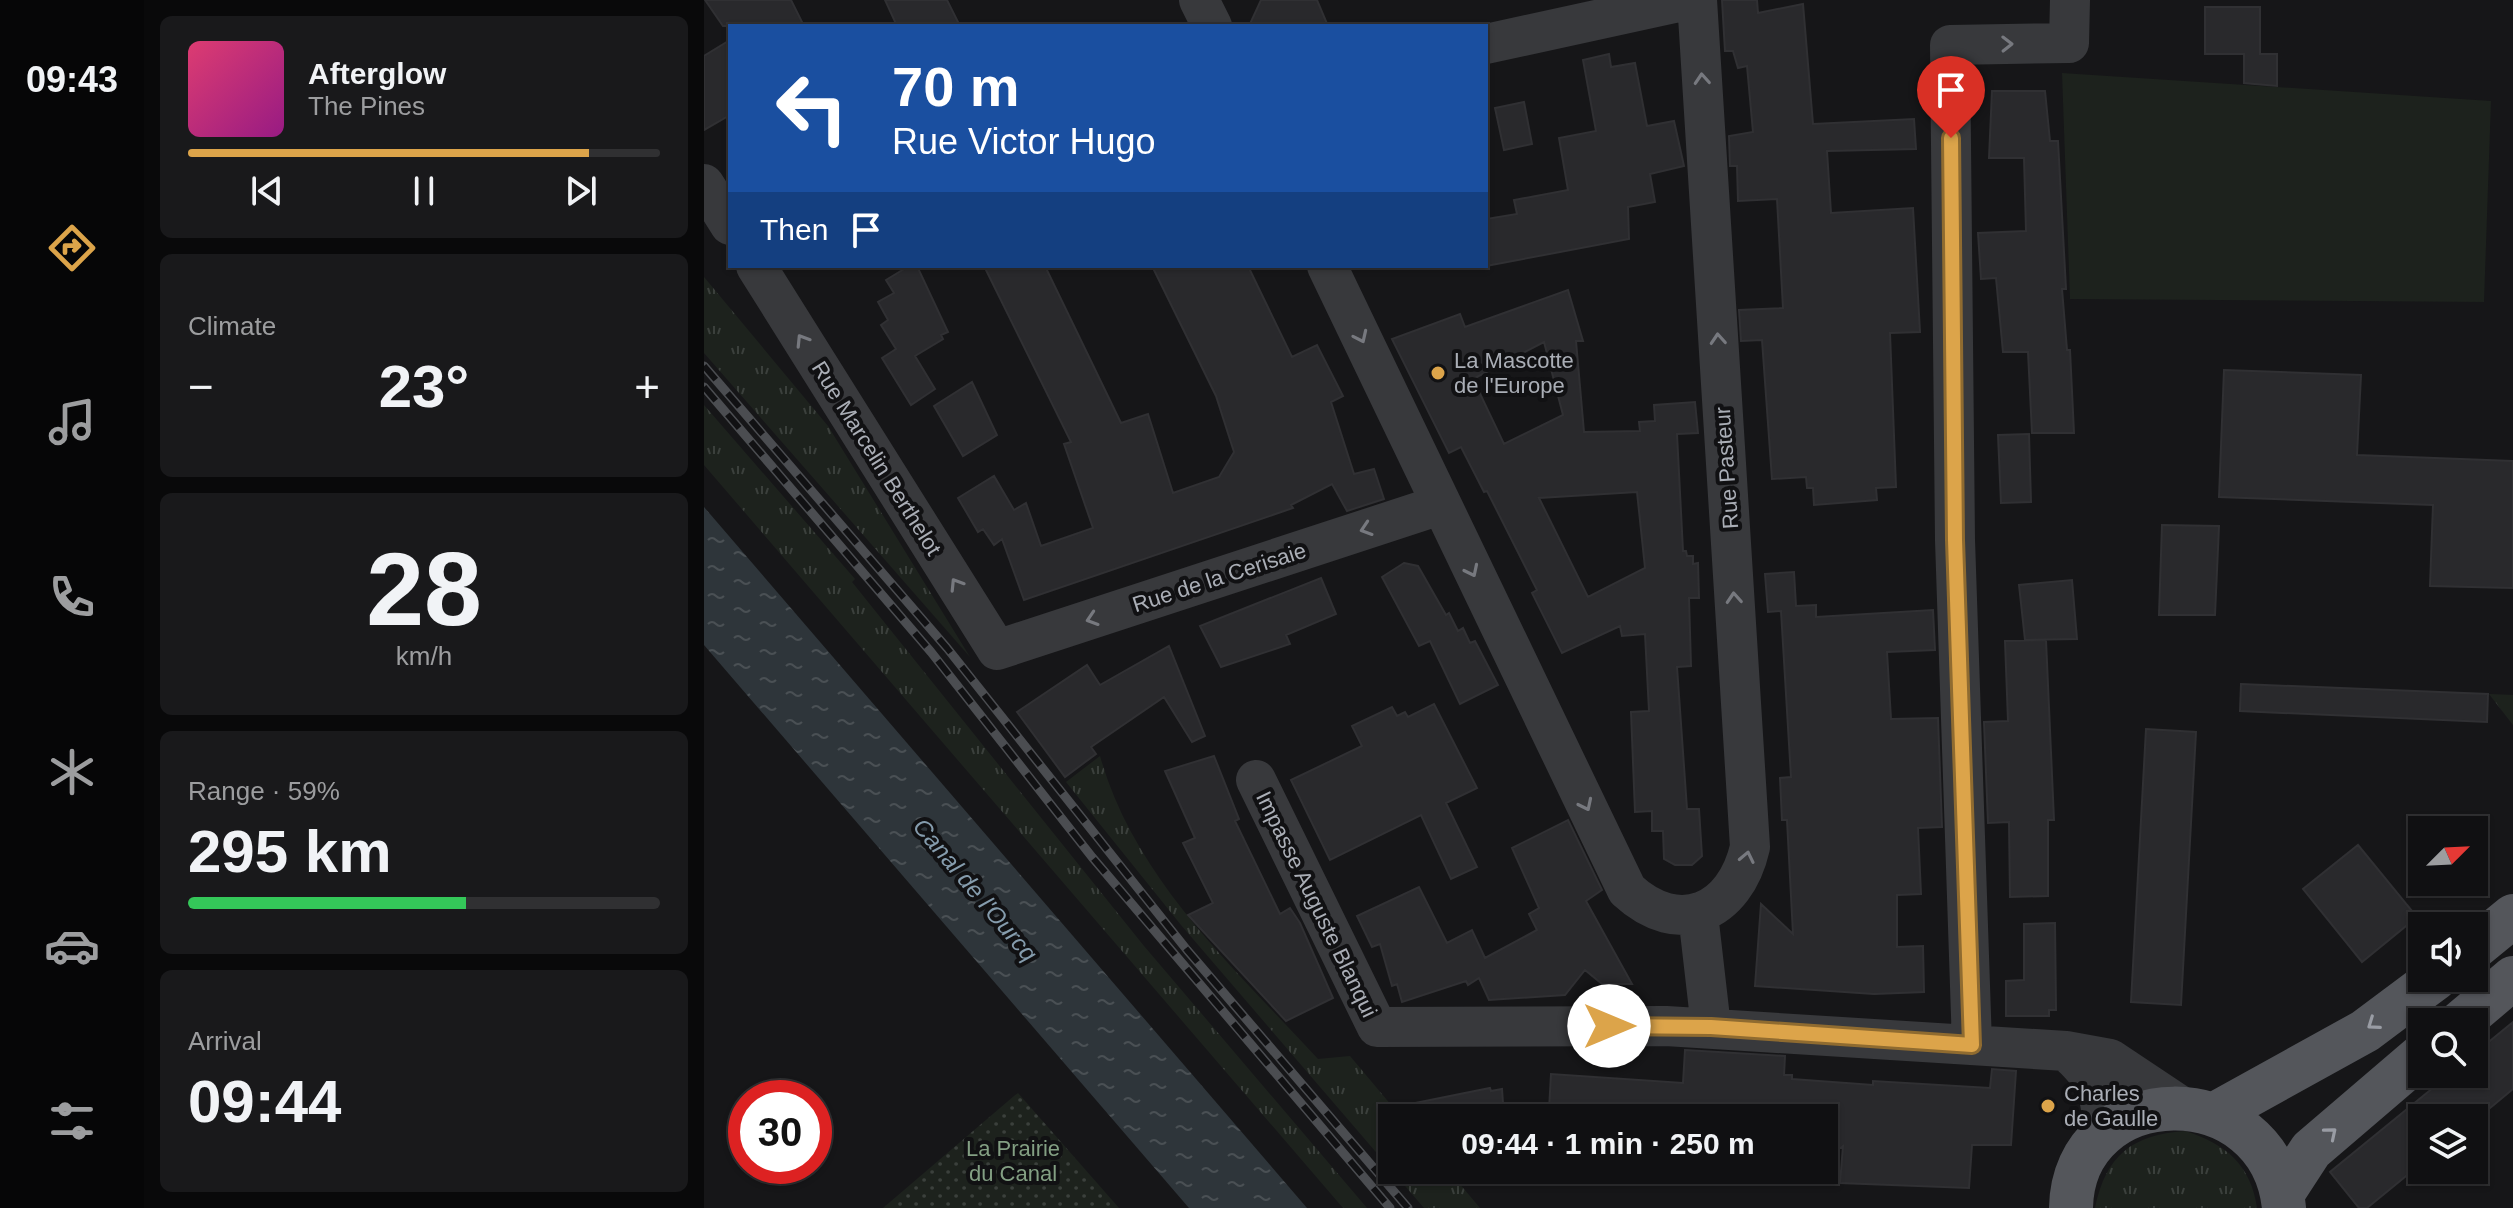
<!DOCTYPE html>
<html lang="en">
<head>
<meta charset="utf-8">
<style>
	:root { --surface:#101012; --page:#19191b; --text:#f1f3f6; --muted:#9c9d9f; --line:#303032; --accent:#dca44a }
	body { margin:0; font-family:Helvetica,sans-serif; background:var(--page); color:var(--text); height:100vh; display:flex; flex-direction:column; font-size:30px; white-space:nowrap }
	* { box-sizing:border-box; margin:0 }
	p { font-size:26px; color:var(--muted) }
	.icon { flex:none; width:44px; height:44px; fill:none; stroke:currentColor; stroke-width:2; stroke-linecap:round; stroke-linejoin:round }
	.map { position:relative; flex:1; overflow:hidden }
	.side { display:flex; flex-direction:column; gap:16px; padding:16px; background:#09090a; width:560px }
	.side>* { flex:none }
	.guide { position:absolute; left:24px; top:24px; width:760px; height:244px; border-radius:0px; box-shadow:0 2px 6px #0004,0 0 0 2px var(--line); background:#1a4fa0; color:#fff; overflow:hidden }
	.needle { width:52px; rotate:66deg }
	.buttons { position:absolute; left:1704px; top:816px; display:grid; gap:16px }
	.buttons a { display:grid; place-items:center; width:80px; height:80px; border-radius:0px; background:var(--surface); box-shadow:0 2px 6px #0004,0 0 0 2px var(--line); font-size:40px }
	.speed { position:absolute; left:24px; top:1080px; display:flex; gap:16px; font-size:40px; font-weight:700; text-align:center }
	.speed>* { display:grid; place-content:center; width:104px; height:104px; border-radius:50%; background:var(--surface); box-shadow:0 2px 6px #0004,0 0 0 2px var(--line); line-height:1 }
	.speed .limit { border:12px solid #d22; background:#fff; color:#111 }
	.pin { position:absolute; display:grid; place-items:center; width:68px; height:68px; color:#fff; margin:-82px -34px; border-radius:50% 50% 50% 0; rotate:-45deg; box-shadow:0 0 8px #0007 }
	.pin .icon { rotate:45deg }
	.me { position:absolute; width:88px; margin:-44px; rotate:90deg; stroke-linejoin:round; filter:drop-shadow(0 0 6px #0008) }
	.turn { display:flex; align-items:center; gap:28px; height:168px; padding:0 32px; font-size:36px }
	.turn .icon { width:104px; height:104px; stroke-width:2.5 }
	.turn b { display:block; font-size:56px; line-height:68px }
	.then { display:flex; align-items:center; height:76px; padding:0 32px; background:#0003; gap:16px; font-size:30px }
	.big { font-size:60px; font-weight:600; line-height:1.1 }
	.side .tile { flex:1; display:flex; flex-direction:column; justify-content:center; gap:12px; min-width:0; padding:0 28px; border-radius:12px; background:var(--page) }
	.side .dial { align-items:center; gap:0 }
	.dial b { font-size:104px; line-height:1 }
	.song { display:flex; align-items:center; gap:24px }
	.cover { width:96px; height:96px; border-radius:12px; background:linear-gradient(135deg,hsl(340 70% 55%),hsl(310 70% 35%)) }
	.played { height:8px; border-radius:4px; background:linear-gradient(90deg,var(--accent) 85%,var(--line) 85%) }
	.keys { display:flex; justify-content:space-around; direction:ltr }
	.heat { display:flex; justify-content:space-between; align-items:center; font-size:44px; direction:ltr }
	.charge { height:12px; border-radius:6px; background:linear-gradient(90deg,#34c759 59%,var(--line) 0) }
	.trip { position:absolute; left:674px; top:1104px; width:460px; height:80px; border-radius:0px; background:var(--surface); box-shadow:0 2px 6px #0004,0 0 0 2px var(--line); font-weight:600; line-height:80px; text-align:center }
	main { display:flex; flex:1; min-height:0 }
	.tab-bar { display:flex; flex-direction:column; width:144px; justify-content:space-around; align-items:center; background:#060607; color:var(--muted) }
	.tab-bar .icon { width:56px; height:56px }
	.tab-bar .selected { color:var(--accent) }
	.tab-bar b { font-size:36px; color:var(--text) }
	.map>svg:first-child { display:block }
</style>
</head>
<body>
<main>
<nav class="tab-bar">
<b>09:43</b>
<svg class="icon selected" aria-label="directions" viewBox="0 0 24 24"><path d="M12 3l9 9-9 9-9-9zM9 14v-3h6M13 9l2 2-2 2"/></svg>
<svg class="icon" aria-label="music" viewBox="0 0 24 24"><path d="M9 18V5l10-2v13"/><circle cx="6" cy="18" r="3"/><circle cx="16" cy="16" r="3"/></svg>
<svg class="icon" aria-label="phone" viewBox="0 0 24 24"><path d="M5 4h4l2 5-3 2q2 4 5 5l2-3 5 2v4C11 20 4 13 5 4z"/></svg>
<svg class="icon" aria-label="climate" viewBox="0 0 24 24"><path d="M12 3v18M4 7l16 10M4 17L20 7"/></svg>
<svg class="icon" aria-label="car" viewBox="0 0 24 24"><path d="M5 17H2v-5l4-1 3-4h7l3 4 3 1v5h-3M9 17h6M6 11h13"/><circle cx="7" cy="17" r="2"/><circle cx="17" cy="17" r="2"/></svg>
<svg class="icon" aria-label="filters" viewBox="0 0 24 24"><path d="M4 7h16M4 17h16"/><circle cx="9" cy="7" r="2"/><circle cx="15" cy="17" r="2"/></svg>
</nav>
<section class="side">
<div class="tile">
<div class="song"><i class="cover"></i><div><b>Afterglow</b><p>The Pines</p></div></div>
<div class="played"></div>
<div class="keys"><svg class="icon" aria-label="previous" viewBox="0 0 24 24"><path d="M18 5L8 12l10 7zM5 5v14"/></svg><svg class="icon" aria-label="pause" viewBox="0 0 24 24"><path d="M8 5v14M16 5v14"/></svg><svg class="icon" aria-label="next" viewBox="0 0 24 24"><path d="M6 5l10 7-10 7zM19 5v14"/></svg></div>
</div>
<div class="tile"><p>Climate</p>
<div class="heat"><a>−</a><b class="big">23°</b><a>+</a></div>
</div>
<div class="tile dial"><b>28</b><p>km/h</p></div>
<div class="tile"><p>Range · 59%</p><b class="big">295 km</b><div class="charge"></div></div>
<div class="tile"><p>Arrival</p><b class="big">09:44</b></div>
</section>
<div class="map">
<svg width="1809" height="1208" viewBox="0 0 1809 1208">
	<defs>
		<pattern id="grass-tufts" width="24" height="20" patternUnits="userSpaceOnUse" patternTransform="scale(2)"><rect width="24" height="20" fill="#1d221d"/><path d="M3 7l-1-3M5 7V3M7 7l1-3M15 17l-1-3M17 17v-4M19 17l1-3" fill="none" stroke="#3b403c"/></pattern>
		<pattern id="forest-firs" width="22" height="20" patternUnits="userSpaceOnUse" patternTransform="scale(2)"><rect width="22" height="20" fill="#1d221d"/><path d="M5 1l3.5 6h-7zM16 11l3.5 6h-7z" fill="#3b403c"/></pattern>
		<pattern id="garden-dots" width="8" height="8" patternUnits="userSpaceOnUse" patternTransform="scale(2)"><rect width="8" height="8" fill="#1d221d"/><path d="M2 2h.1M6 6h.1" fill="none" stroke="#3b403c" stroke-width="1.8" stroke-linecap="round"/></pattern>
		<pattern id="water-ripples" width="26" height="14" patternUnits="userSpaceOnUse" patternTransform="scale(2)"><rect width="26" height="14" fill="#2e353a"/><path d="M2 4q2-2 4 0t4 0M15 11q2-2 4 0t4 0" fill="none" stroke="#4a5054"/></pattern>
	</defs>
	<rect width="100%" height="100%" fill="#161618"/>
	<path fill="url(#grass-tufts)" d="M0,277L124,426L266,657L0,353Z
		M0,405L151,579L148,582L440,946L663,1208H639L0,465Z
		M396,756C430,878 530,968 614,1059L646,1056L698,1118H688V1170H717L726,1180L738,1170H744L776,1208H720L477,925L362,782Z
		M1481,1131C1522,1144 1547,1165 1553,1208H1391C1402,1155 1428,1135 1481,1131Z"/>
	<path fill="url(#forest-firs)" d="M1785,694L1809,695V725Z"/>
	<path fill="#1d221d" d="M1358,73L1787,101L1780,302L1366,299Z"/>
	<path fill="url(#garden-dots)" d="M314,1093L415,1208H179L310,1096Z"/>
	<path fill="url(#water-ripples)" d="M0,507L603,1208H485L0,645Z"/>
	<path fill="#29292c" stroke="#303033" stroke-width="2" fill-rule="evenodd" d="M1,0H87L100,26H19Z
		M181,0H243L256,26H193Z
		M557,0H613L624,26H545Z
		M1018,0H1053L1054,13L1099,4L1109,124L1210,119L1212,149L1123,151L1127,213L1209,208L1216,332L1186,333L1192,487L1172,488L1173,500L1110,505L1109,488H1103L1102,477L1068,479L1058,340L1037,341L1035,310L1079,308L1073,199L1034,201L1033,166H1026L1025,136L1049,132L1043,66L1034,68L1029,51H1021Z
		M1501,7H1556V54H1573V86L1540,83V54H1501Z
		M26,40V115L0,130V56Z
		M905,54L907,67L931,63L943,126L970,121L980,166L946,174L951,202L924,207L925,239L782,266V219L813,214L810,200L864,190L855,138L892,131L879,60Z
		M1288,91H1341L1346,141H1354L1362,289H1358L1363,350H1366L1370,433H1328L1324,352H1299L1292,278L1277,279L1274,233L1322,231L1320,158H1285Z
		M820,102L828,144L800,150L791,108Z
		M205,266H213L244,332L237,335L239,339L211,356L231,389L207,405L178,358L192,349L177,325L184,320L174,302L190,293L182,280Z
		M280,266H341L417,423L444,414L469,493L515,477L530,452L512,396L448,266H544L588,357L613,345L639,396L627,402L650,474L670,469L680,499L643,511L628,484L587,505L589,508L320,600L298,539L290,545L279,529L274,532L254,498L290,476L310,510L322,503L337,546L389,528L360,444L367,442Z
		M864,290L879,341H872L880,432L936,431L935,422L951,421L950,405L991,402L994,433L973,434L979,551H982L983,556H989V564L994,563L995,598H985L987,666L973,667L983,809H995L998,856L988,865H971L960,859L959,831H948V811L931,812L927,712L945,711L941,634L918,636L916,626L858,653L828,593L833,590L783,491L780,492L757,447L745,453L688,339L756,314L761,327ZM840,342L859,415L800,444L769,379ZM933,492L941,568L884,597L835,498Z
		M1520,370L1657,375L1653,455L1809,461V588L1726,586L1729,505L1515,497Z
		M268,382L293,435L259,456L230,406Z
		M1325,434L1327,502L1297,503L1294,435Z
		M1458,525L1515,526L1511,615H1455Z
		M700,563L714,566L742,615L745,613L754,631L759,628L766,643L771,641L794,685L756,704L726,641L715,646L678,577Z
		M1090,572L1092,606L1112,605V617L1229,610L1231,650L1183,652L1187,719L1234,718L1238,827L1214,828L1217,894L1193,895V947L1219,946L1220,992L1170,994L1051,986L1057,904L1089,934L1083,820H1078L1076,778L1087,777L1077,611L1064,612L1061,574Z
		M617,578L632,614L582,635L586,644L517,667L496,626Z
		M1368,580L1373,639L1321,640L1315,585Z
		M1342,640L1350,820H1344V896L1306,897L1305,822L1284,823L1280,722L1304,721L1301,641Z
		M465,646L501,736L488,742L460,697L387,747L392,754L361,777L313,712L383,665L396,685Z
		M1537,684L1784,694L1783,722L1536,711Z
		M730,704L773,788L742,803L773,867L747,879L717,815L626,860L587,780L658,746L648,726L688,707L693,716L701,712L704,717Z
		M1442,729L1492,732L1477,1005L1427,1002Z
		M510,756L535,819L531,821L576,914L586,908L596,923L629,998L582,1021L484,915L509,903L479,843L491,838L461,771Z
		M864,820L898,890L882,901L928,984H898L881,970L861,995L785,1000L775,978L764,985L762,981L698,1002L693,984L688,986L676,944L668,947L653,916L715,887L743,943L768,930L781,958L833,930L825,914L835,908L808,848Z
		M1654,845L1713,917L1658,962L1599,889Z
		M1351,923L1352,1010H1345V1016H1302V981L1320,980V924Z
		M1809,1022V1089L1774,1118H1718V1163L1663,1208H1655L1626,1172L1746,1074H1770V1054Z
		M981,1050L1081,1056L1080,1075H1088V1079L1169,1085V1081L1286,1088L1288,1069L1312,1071L1307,1145H1268L1265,1188L1136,1183L1139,1146L1120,1160V1118H891L892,1110H845L847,1074L979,1083Z
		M786,1088L787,1091L798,1089L800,1118H703L701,1105Z"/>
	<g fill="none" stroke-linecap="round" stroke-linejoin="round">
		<path stroke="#38393c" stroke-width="40" d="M495,0L508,26
			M782,44L984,0
			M0,184L26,225
			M52,266L293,650L736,505
			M623,266L923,890C975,938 1031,913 1046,847L993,0
			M552,780L673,1027L962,1026L1362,1051L1406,1059L1478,1107
			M994,914L1007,1027
			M1268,1045L1251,540L1246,45L1365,43L1366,0
			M1362,1051C1394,1079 1398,1095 1399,1136"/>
		<path stroke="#54565b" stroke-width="44" d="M1770,948L1809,916
			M1757,1022L1809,978
			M1511,1114L1661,1031L1732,978
			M1579,1193L1607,1150L1718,1055
			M1367,1208C1369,1078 1567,1073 1580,1208"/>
		<defs>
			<path id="rail" d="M0,366L243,648L483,950L704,1208
				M0,387L227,652L388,857L686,1208"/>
		</defs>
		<use href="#rail" stroke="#4b4d51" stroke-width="9"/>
		<use href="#rail" stroke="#111113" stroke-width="6" stroke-dasharray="18" stroke-linecap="butt"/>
	</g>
	<defs><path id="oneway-chevron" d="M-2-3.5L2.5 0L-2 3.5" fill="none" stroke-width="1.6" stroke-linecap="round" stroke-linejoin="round" transform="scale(2)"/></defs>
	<g stroke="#77797f">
		<use href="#oneway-chevron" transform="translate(1303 44) rotate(-1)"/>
		<use href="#oneway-chevron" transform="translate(998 79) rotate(-94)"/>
		<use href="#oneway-chevron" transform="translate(657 337) rotate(65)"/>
		<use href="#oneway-chevron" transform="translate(1014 339) rotate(-94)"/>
		<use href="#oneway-chevron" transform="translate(98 340) rotate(-122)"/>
		<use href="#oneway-chevron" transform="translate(662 529) rotate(162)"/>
		<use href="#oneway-chevron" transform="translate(768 571) rotate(64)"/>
		<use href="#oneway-chevron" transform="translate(252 584) rotate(-122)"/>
		<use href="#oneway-chevron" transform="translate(1030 598) rotate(-94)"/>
		<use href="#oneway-chevron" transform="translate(388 619) rotate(162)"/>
		<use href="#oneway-chevron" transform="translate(882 805) rotate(64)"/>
		<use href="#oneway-chevron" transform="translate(1043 857) rotate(-78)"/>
	</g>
	<g stroke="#999ca4">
		<use href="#oneway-chevron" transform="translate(1669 1024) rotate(145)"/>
		<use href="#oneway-chevron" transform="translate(1627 1133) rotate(-40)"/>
	</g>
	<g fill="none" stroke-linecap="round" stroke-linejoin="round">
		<defs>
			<path id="route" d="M905,1026L1007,1027L1268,1045L1251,540L1247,138"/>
		</defs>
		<use href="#route" stroke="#8f6b30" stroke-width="20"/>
		<use href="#route" stroke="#dca44a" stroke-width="14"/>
	</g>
	<g fill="#dca44a" stroke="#111113" stroke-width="3">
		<circle cx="734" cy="373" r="8"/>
		<circle cx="1344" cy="1106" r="8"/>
	</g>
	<g text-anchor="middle" stroke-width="8" stroke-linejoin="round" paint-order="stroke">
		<g font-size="22" fill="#aaaeb6" stroke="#111113" text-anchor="start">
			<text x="750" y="368">La Mascotte<tspan x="750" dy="25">de l'Europe</tspan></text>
			<text x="1360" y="1101">Charles<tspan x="1360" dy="25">de Gaulle</tspan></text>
		</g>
		<g font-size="22" fill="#aaaeb6" stroke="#111113">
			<text transform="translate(173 458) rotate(58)" y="8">Rue Marcelin Berthelot</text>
			<text transform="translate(1022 468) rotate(-94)" y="8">Rue Pasteur</text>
			<text transform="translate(515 577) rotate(-18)" y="8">Rue de la Cerisaie</text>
			<text transform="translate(613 904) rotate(64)" y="8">Impasse Auguste Blanqui</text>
		</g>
		<g font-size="22" fill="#839f83" stroke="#111113">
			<text x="309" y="1156">La Prairie<tspan x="309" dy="25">du Canal</tspan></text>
		</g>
		<g font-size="24" font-style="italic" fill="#859cad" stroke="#111113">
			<text transform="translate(271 890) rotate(50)" y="8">Canal de l'Ourcq</text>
		</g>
	</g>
</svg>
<div class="buttons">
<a><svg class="needle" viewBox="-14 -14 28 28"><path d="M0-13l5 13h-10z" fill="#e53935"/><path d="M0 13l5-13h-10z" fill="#9c9d9f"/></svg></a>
<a><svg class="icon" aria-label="sound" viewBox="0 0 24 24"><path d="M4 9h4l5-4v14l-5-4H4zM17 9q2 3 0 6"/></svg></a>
<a><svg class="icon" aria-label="search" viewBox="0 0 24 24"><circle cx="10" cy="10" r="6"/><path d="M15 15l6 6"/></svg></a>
<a><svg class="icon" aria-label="layers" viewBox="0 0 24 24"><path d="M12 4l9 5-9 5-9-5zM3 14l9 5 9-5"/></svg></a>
</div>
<div class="speed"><div class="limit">30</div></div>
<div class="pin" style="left:1247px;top:138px;background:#d93025"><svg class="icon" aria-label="arrive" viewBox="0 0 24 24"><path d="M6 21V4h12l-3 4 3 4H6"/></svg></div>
<svg class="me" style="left:905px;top:1026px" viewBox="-20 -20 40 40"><circle r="19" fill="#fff"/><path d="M0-13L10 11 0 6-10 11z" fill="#dca44a"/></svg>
<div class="trip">09:44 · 1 min · 250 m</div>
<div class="guide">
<div class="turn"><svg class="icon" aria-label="left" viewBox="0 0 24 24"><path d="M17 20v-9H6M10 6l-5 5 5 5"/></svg><div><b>70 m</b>Rue Victor Hugo</div></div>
<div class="then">Then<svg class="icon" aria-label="arrive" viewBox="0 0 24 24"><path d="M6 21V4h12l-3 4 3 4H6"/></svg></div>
</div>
</div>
</main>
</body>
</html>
